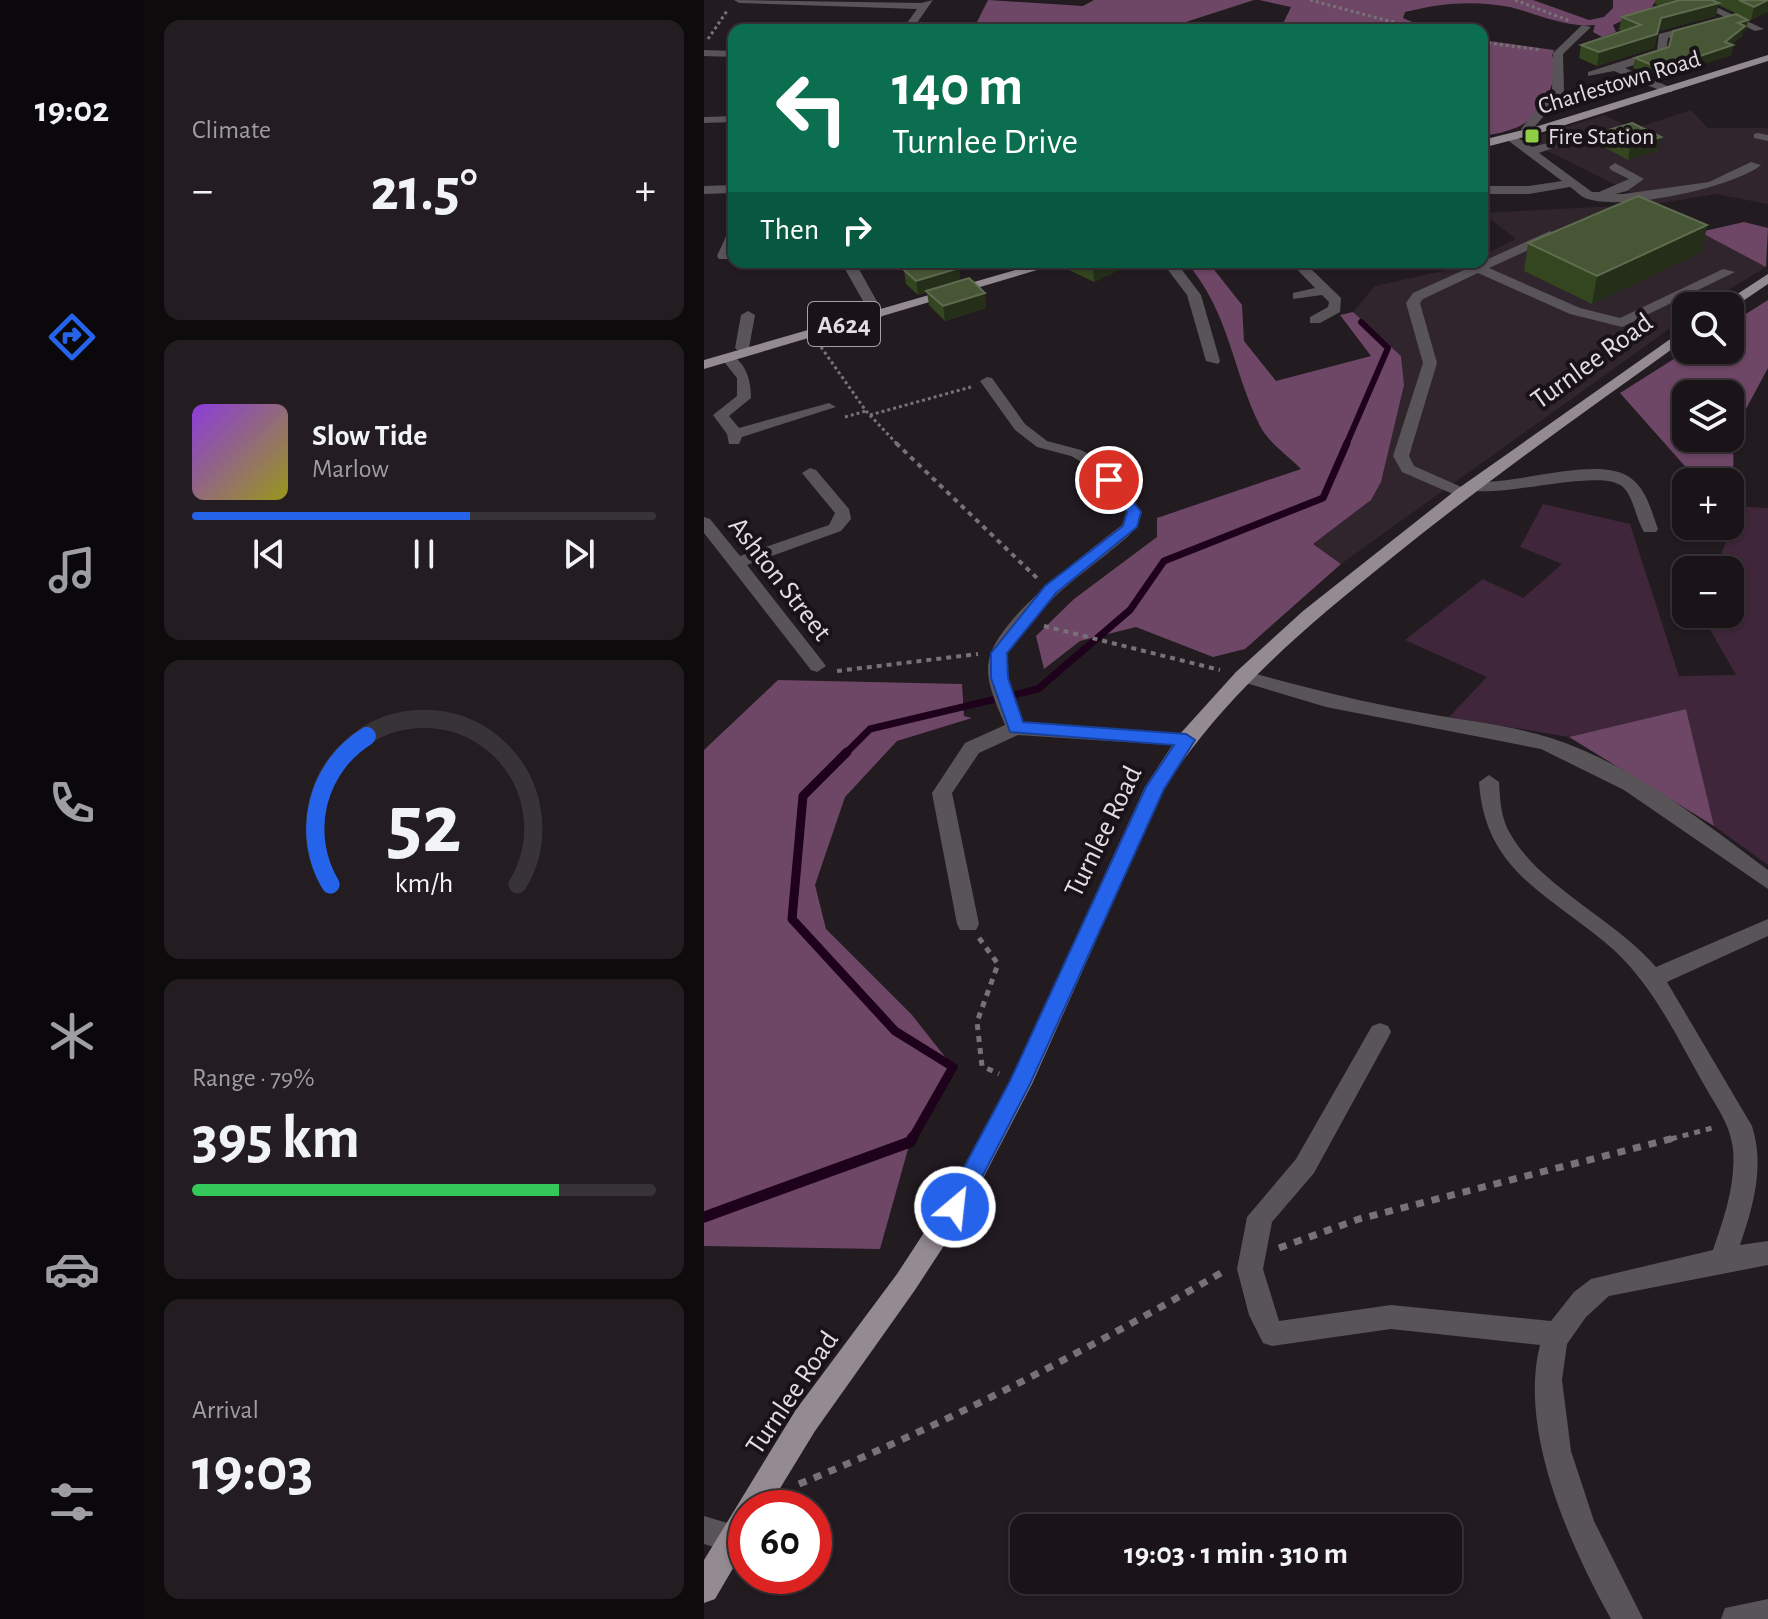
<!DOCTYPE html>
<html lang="en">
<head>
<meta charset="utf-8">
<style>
	:root { --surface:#1a1418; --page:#231d21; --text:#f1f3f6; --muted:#9f9ea2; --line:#383337; --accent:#2563eb }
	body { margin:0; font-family:"Alegreya Sans",sans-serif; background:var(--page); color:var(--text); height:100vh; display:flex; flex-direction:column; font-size:30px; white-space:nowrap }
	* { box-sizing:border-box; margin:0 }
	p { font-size:26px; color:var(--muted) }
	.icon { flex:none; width:44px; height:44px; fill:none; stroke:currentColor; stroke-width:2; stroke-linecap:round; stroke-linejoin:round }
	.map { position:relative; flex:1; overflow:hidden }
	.details { display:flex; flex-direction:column; gap:20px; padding:20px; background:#0e0b0d; width:560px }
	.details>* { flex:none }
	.top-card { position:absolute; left:24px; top:24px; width:760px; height:244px; border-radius:16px; box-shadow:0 2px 6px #0004,0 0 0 2px var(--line); background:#0b6e4f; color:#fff; overflow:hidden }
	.buttons { position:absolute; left:968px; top:292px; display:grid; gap:16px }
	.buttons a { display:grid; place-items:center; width:72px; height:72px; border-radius:16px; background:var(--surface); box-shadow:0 2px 6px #0004,0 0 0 2px var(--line); font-size:40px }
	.speed { position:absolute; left:24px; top:1490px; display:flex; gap:16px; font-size:40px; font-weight:700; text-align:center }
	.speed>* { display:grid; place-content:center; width:104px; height:104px; border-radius:50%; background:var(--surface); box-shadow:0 2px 6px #0004,0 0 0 2px var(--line); line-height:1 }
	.speed .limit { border:12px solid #d22; background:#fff; color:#111 }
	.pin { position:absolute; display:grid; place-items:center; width:68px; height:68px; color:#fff; margin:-34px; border:4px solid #fff; border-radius:50%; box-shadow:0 2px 8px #0007 }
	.me { position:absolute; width:88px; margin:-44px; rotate:28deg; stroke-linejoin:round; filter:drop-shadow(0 0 6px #0008) }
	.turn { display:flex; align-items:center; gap:28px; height:168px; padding:0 32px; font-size:36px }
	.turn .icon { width:104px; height:104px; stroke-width:2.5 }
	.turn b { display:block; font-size:56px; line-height:68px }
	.then { display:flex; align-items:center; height:76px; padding:0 32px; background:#0003; gap:16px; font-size:30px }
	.big { font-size:60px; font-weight:700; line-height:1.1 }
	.details .widget { flex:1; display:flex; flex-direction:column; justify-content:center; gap:12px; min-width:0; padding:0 28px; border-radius:16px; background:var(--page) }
	.details .dial { align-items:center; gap:0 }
	.dial svg { height:208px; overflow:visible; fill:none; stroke:var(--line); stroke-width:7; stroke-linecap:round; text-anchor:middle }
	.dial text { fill:var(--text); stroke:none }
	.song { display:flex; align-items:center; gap:24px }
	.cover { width:96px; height:96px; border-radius:12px; background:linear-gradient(135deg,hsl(270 70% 55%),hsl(60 70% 35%)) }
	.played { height:8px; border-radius:4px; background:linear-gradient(90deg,var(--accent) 60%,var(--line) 60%) }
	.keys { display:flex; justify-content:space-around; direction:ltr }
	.heat { display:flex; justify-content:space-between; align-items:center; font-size:44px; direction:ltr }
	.charge { height:12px; border-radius:6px; background:linear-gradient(90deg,#34c759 79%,var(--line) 0) }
	.trip { position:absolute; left:306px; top:1514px; width:452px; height:80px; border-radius:16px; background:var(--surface); box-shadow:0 2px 6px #0004,0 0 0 2px var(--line); font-weight:700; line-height:80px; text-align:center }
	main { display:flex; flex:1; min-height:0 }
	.dock { display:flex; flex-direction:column; width:144px; justify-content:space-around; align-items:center; background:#0a080a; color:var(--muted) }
	.dock .icon { width:56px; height:56px }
	.dock .on { color:var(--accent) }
	.dock b { font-size:36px; color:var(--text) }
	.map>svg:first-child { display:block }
</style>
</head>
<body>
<main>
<nav class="dock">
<b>19:02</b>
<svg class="icon on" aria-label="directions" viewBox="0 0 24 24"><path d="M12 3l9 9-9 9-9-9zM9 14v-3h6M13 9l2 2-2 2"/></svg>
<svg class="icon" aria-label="music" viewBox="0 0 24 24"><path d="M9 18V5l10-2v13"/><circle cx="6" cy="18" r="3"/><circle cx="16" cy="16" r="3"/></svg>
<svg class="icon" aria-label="phone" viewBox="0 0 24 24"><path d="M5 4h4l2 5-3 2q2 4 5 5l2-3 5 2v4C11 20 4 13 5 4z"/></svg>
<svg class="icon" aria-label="climate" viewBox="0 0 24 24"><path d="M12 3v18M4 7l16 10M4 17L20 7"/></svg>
<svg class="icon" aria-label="car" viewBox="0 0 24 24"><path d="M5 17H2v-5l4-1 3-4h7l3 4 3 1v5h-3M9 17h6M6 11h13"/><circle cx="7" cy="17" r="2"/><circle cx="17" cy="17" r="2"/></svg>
<svg class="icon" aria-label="filters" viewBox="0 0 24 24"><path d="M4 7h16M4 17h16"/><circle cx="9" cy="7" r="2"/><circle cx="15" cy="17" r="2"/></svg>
</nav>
<section class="details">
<div class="widget"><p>Climate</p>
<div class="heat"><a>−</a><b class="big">21.5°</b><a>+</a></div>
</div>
<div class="widget">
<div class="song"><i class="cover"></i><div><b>Slow Tide</b><p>Marlow</p></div></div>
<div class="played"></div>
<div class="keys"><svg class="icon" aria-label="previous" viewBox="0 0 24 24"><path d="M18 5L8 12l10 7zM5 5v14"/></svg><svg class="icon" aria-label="pause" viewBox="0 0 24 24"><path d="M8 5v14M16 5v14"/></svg><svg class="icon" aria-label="next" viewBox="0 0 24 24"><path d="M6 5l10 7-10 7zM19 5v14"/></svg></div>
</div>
<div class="widget dial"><svg viewBox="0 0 100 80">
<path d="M14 69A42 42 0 1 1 86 69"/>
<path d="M14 69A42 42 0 0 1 28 12" stroke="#2563eb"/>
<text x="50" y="56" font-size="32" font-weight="700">52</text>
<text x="50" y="72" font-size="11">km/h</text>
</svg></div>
<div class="widget"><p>Range · 79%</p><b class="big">395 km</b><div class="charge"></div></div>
<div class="widget"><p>Arrival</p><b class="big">19:03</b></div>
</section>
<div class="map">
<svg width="1064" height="1619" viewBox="0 0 1064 1619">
	<rect width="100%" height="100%" fill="#221b20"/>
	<path fill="#30242d" d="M987,110L1004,128H1064V204L1011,194L953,204L1062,267L998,306H982V317L637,564L608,544L667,500L697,356L649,312L671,286L778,262V256L812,239L778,213L950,204L831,145L827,138L901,115L929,129Z"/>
	<path fill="#3f263a" d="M839,504L926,524L975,676L1032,675L997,614H1026V570H1011L1030,521L1029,506L1064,508V865L1010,826L982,709L865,737L745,717L783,677L701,640L779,579L819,598L858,564L816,547Z"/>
	<path fill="#6e4766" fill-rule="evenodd" d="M284,0L379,6L390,0H550L457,30H269Z
		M555,0H829L885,20L900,17L909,8V0H952L948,7L909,25L912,32L898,37L889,32L891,25C862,28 834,14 806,7C770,0 736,3 701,12L699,18L727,30H576L587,7Z
		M778,40L850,50L848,56L853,61C845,111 829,129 778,136Z
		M1040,222L1064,228L1062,267L996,232Z
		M482,262H504L538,305L540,341L572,381L667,356L636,315L649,312L697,356L700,385L677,482L667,500L609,544L637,564L541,649L509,657L432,627L376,641L340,669L332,636L370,599L453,537V518L597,469C584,455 564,443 555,424C528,369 525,311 482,262Z
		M1064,300V368L1029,433L1030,521L1026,517V482H995L916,393L984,350H1026V324ZM1026,394V438H982V394Z
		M74,680L258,684L260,716L268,718L193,741L141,797L111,885L122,929L208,1015L249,1067L206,1142L176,1249L0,1246V750Z
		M982,709L1010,826L865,737Z"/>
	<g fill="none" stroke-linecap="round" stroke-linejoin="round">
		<path stroke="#1e011a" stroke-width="6" d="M642,445L684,348L657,322"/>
		<path stroke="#1e011a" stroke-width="7" d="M141,754L166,729L334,689L426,610L460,561L619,498L643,443"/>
		<path stroke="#1e011a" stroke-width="9" d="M143,752L99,796L88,919L191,1031L249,1067L208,1139"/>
		<path stroke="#1e011a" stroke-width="11" d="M0,1217L206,1142L209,1137"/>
		<path stroke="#787277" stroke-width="3" stroke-dasharray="3 3" stroke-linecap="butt" d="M606,0L719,30
			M811,0L866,21
			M4,39L23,11
			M778,42L837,50
			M117,347L162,411L194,445
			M166,415L267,387
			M141,417L162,411"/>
		<path stroke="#787277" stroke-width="4" stroke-dasharray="5 5" stroke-linecap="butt" d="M192,443L334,579
			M340,626L516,670
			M133,671L274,654"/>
		<path stroke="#787277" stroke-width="5" stroke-dasharray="6 6" stroke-linecap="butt" d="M275,938L294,964L273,1022L278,1066L295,1074
			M967,1139L1012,1127"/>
		<path stroke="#787277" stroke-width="7" stroke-dasharray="8 8" stroke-linecap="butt" d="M575,1248L655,1219L974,1137
			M95,1484C243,1424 383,1350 522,1270"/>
		<path fill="#585457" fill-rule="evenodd" d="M30,0L217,3L229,0L208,30H198L213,9L35,3Z
			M984,0H997L1060,29L1051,31L1030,21L964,38L962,54L921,68L968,88V92H960L910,71L884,76V72L953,50L955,34L1021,17Z
			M878,25L887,27L859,54L860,91L829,129L830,134H822L817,129L848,91L849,53Z
			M0,50L30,51V57L0,56Z
			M30,116V122L0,123V117Z
			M1054,133L1064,135V141L1050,138V134Z
			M802,135H810L828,147L871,136V140L835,153L888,192H895L925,179L907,170L905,167L911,163L940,179L923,191L911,194H919L1005,182L1047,162L1057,165C1029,188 915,212 881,198C876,196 871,190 866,187L825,194H778V186H825L858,181L802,139Z
			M30,185V193L0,194V186Z
			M30,228V259H15L13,256L24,232Z
			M846,231L852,235L851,238L785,268L876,308L916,318L1019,269L1031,272L918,327L866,314L774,273L719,299L716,303L733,363L705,456L710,466L762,489V483L768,481C810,487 896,453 928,479C943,491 948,513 954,529L952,532H940C932,519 930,498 919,487C898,467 801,498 764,490V496L758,498L698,472L689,456L719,363L702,303L709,293Z
			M137,262H151L180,314L178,317H168Z
			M458,262H472L497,295L516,361L514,364L502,361L483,295Z
			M586,262H600L637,298L636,312L616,323H606V317L624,307L625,302L618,295L589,299V293L611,288Z
			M44,311L51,315L45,348L48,353L41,357L31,348L37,315Z
			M24,354C42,361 47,380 47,398L25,416L35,428L125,403L132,407L38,437L35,444H25L23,434L9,415L33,396V378L17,358Z
			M283,377L288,378L321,424L343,441L377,450L398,461L438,512C433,533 419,540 403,554C375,576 307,626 302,662C299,682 312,705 319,722L482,734L492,740L482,746L314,735L275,753L248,793L275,924L272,930H256L253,924L228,793L261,743L301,725C294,707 280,681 285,660C294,616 383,553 418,525L422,512L386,467L367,456L333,447L311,430L276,381Z
			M106,468L112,470L145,509L147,519L137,531L43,565L119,662L122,666L113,672L107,670L0,533V517L6,519L36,556L125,525L131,513L98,473Z
			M538,670C596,686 650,700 709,711C754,720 803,724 847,738C927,764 997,820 1064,870V889L920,790L837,749L622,707L532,680L529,676L532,672Z
			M785,775L795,782C796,801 797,819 807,835C837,887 911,919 952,967L1064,919V936L963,982L1048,1126C1061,1166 1049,1207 1036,1245L1064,1241V1265L905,1296L882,1317L863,1344L858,1380L867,1451L890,1521L939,1619H907C866,1546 814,1430 836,1345L687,1329L568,1346L559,1343L545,1315L533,1269L543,1217L592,1159L668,1026L676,1023L684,1026L687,1032L684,1038L610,1173L568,1222L559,1269L575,1321L687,1305L847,1321L870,1292L887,1279L1009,1250C1020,1218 1032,1184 1029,1149C1026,1123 1011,1105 999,1083C973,1037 950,988 911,951C850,896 781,875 775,782Z
			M0,1516L40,1528V1548L30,1553L0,1544Z
			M1064,1599V1619H1017L1021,1608Z"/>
		<path fill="#948b92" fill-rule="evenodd" d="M1064,55V61L839,132L778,148V140L831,127Z
			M339,262H360L0,369V360Z
			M1064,274V284L1027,309L1026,306H1015Z
			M982,328V339C882,411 781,482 685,560C600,628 520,696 460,788L328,1084L260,1215L211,1290L111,1431L64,1508H42V1546L11,1599L0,1603V1560L91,1411L193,1274L242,1199L306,1081L441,787L475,735L532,672L599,611L752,490Z"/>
	</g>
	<path fill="#344620" d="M951,0H1064L1047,20L1014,5L1012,16L954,31L950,48L893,66L875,58L877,45L918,31L915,30L918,17L956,6L951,4Z
		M1044,20L1042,30L1039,31L1038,36L1028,44L1029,45L1027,55L955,79L929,68L931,58Z
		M898,132L954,151L924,160L896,145Z
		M1003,225L998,252L888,304L820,271L824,243Z
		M364,262H431L390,282L365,270Z
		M200,270L256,281L281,293L282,308L241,321L225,305L223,292L214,295L202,284Z"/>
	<path fill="#252e18" d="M1064,0V12L1047,20L1050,7Z
		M1015,3L1012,16L954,31L950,48L893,66L895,52L957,18Z
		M1044,20L1042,30L1039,31L1038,36L1026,46L1029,45L1027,55L955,79L957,69L1021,42L1034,23Z
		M957,137L954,151L924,160L926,146Z
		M1003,225L998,252L888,304L893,276Z
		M400,262H431L390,282L389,267Z
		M255,268L257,283L214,295L212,281Z
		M281,293L282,308L241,321L239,306Z"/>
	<path fill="#475735" stroke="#5f6c50" stroke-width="2" d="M976,0H1008L1015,3L957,18L953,34L895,52L877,45L937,25L918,17Z
		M1035,0H1064L1050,7Z
		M1032,14L1044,20L1034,23L1041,26L1021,42L1029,45L957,69L931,58L965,47L969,31Z
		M928,123L957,137L926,146L898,132Z
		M934,196L1003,225L893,276L824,243Z
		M229,262H248L255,268L212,281L200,270Z
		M377,262H400L389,267Z
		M265,278L281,293L239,306L222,291Z"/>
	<path fill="#2563eb" stroke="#184099" stroke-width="2" d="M405,475L410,477L437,512L433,527L352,593L303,653L304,678L319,722L482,734L491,740L460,789L326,1084L259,1214L251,1217L243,1214L239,1207L306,1081L442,787L470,745L306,732L287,678V653L341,586L419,526L423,512L398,480Z"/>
	<rect fill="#8dce45" stroke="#191217" stroke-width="3" x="820" y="128" width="16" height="16" rx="4"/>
	<g text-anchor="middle" stroke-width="8" stroke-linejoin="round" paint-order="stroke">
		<g font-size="24" fill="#e2dde1" stroke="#191217">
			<text transform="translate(915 82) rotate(-17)" y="8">Charlestown Road</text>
		</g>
		<g font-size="24" fill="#e2dde1" stroke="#191217" text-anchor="start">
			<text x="844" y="144">Fire Station</text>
		</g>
		<rect fill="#191217" stroke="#a6a0a4" stroke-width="2" x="104" y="302" width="72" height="44" rx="6"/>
		<g font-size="26" font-weight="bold" fill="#e2dde1">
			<text x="140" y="333">A624</text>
		</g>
		<g font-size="28" fill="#e2dde1" stroke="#191217">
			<text transform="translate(887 360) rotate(-36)" y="10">Turnlee Road</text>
			<text transform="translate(77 578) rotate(52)" y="10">Ashton Street</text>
			<text transform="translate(398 831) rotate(-64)" y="10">Turnlee Road</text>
			<text transform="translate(87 1392) rotate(-56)" y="10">Turnlee Road</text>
		</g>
	</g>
</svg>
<div class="buttons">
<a><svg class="icon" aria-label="search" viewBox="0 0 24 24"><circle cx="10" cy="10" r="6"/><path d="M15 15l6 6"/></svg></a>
<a><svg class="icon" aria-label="layers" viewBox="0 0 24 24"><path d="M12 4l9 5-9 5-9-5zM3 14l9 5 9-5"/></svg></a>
<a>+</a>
<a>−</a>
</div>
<div class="speed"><div class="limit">60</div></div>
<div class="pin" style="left:405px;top:480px;background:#d93025"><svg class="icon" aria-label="arrive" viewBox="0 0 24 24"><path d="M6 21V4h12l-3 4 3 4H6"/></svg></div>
<svg class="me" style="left:251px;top:1207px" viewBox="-20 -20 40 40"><circle r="17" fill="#2563eb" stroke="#fff" stroke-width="3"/><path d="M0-11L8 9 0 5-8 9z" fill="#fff"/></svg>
<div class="trip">19:03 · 1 min · 310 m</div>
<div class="top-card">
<div class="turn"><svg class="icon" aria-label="left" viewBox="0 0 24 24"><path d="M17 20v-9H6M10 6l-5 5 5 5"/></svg><div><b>140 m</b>Turnlee Drive</div></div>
<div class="then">Then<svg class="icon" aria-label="right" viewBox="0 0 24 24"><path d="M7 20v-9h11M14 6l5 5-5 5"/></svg></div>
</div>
</div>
</main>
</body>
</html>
